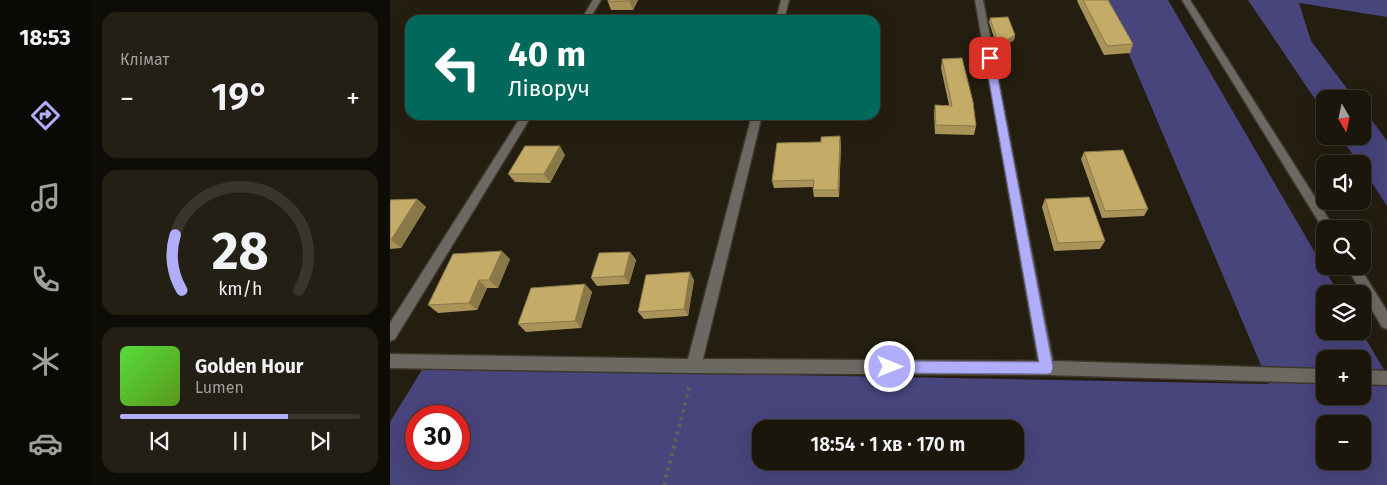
<!DOCTYPE html>
<html lang="uk">
<head>
<meta charset="utf-8">
<style>
	:root { --surface:#1a160c; --page:#231f15; --text:#f1f3f6; --muted:#9f9f9d; --line:#38352d; --accent:#b0adfa }
	body { margin:0; font-family:"Fira Sans",sans-serif; background:var(--page); color:var(--text); height:100vh; display:flex; flex-direction:column; font-size:19px; white-space:nowrap }
	* { box-sizing:border-box; margin:0 }
	p { font-size:16px; color:var(--muted) }
	.icon { flex:none; width:28px; height:28px; fill:none; stroke:currentColor; stroke-width:2; stroke-linecap:round; stroke-linejoin:round }
	.map { position:relative; flex:1; overflow:hidden }
	.details { display:flex; flex-direction:column; gap:12px; padding:12px; background:#0e0c07; width:300px }
	.details>* { flex:none }
	.banner { position:absolute; left:15px; top:15px; width:475px; height:105px; border-radius:15px; box-shadow:0 5px 20px #0002,0 0 0 1px var(--line); background:#00695c; color:#fff; overflow:hidden }
	.needle { width:32px; rotate:171deg }
	.controls { position:absolute; left:926px; top:90px; display:grid; gap:10px }
	.controls a { display:grid; place-items:center; width:55px; height:55px; border-radius:10px; background:var(--surface); box-shadow:0 5px 20px #0002,0 0 0 1px var(--line); font-size:25px }
	.speed { position:absolute; left:15px; top:405px; display:flex; gap:10px; font-size:25px; font-weight:700; text-align:center }
	.speed>* { display:grid; place-content:center; width:65px; height:65px; border-radius:50%; background:var(--surface); box-shadow:0 5px 20px #0002,0 0 0 1px var(--line); line-height:1 }
	.speed .limit { border:8px solid #d22; background:#fff; color:#111 }
	.pin { position:absolute; display:grid; place-items:center; width:42px; height:42px; color:#fff; margin:-21px; border-radius:10px; box-shadow:0 2px 8px #0006 }
	.me { position:absolute; width:55px; margin:-28px; rotate:90deg; stroke-linejoin:round; filter:drop-shadow(0 0 4px #0008) }
	.turn { display:flex; align-items:center; gap:18px; height:105px; padding:0 20px; font-size:22px }
	.turn .icon { width:65px; height:65px; stroke-width:2.5 }
	.turn b { display:block; font-size:35px; line-height:42px }
	.big { font-size:38px; font-weight:600; line-height:1.1 }
	.details .tile { flex:1; display:flex; flex-direction:column; justify-content:center; gap:8px; min-width:0; padding:0 18px; border-radius:15px; background:var(--page) }
	.details .dial { align-items:center; gap:0 }
	.dial svg { height:130px; overflow:visible; fill:none; stroke:var(--line); stroke-width:7; stroke-linecap:round; text-anchor:middle }
	.dial text { fill:var(--text); stroke:none }
	.song { display:flex; align-items:center; gap:15px }
	.cover { width:60px; height:60px; border-radius:8px; background:linear-gradient(135deg,hsl(110 70% 55%),hsl(90 70% 35%)) }
	.played { height:5px; border-radius:2px; background:linear-gradient(90deg,var(--accent) 70%,var(--line) 70%) }
	.keys { display:flex; justify-content:space-around; direction:ltr }
	.heat { display:flex; justify-content:space-between; align-items:center; font-size:28px; direction:ltr }
	.trip { position:absolute; left:362px; top:420px; width:272px; height:50px; border-radius:15px; background:var(--surface); box-shadow:0 5px 20px #0002,0 0 0 1px var(--line); font-weight:600; line-height:50px; text-align:center }
	main { display:flex; flex:1; min-height:0 }
	.tab-bar { display:flex; flex-direction:column; width:90px; justify-content:space-around; align-items:center; background:#0a0905; color:var(--muted) }
	.tab-bar .icon { width:35px; height:35px }
	.tab-bar .current { color:var(--accent) }
	.tab-bar b { font-size:22px; color:var(--text) }
	.map>svg:first-child { display:block }
</style>
</head>
<body>
<main>
<nav class="tab-bar">
<b>18:53</b>
<svg class="icon current" aria-label="directions" viewBox="0 0 24 24"><path d="M12 3l9 9-9 9-9-9zM9 14v-3h6M13 9l2 2-2 2"/></svg>
<svg class="icon" aria-label="music" viewBox="0 0 24 24"><path d="M9 18V5l10-2v13"/><circle cx="6" cy="18" r="3"/><circle cx="16" cy="16" r="3"/></svg>
<svg class="icon" aria-label="phone" viewBox="0 0 24 24"><path d="M5 4h4l2 5-3 2q2 4 5 5l2-3 5 2v4C11 20 4 13 5 4z"/></svg>
<svg class="icon" aria-label="climate" viewBox="0 0 24 24"><path d="M12 3v18M4 7l16 10M4 17L20 7"/></svg>
<svg class="icon" aria-label="car" viewBox="0 0 24 24"><path d="M5 17H2v-5l4-1 3-4h7l3 4 3 1v5h-3M9 17h6M6 11h13"/><circle cx="7" cy="17" r="2"/><circle cx="17" cy="17" r="2"/></svg>
</nav>
<section class="details">
<div class="tile"><p>Клімат</p>
<div class="heat"><a>−</a><b class="big">19°</b><a>+</a></div>
</div>
<div class="tile dial"><svg viewBox="0 0 100 80">
<path d="M14 69A42 42 0 1 1 86 69"/>
<path d="M14 69A42 42 0 0 1 10 35" stroke="#b0adfa"/>
<text x="50" y="56" font-size="32" font-weight="700">28</text>
<text x="50" y="72" font-size="11">km/h</text>
</svg></div>
<div class="tile">
<div class="song"><i class="cover"></i><div><b>Golden Hour</b><p>Lumen</p></div></div>
<div class="played"></div>
<div class="keys"><svg class="icon" aria-label="previous" viewBox="0 0 24 24"><path d="M18 5L8 12l10 7zM5 5v14"/></svg><svg class="icon" aria-label="pause" viewBox="0 0 24 24"><path d="M8 5v14M16 5v14"/></svg><svg class="icon" aria-label="next" viewBox="0 0 24 24"><path d="M6 5l10 7-10 7zM19 5v14"/></svg></div>
</div>
</section>
<div class="map">
<svg width="997" height="485" viewBox="0 0 997 485">
	<rect width="100%" height="100%" fill="#231e10"/>
	<path fill="#48447c" fill-rule="evenodd" d="M716,0H778L949,294H935V331H971L997,375V485H0V422L33,368L879,384ZM935,359H972V396H935ZM26,416H69V459H26ZM935,424H972V461H935ZM371,429H626V461H371Z
		M858,0H997V17L909,3L921,41L965,99H935V114Z
		M973,108L997,141V206L973,169L972,164H969L950,136H972Z"/>
	<g fill="none" stroke-linecap="round" stroke-linejoin="round">
		<defs>
			<path id="minor" d="M203,0H211L199,20H191Z
				M391,0H399L394,20H386Z
				M585,0H593L663,361L935,369V383L657,375L304,373L0,368V354L298,359L362,115H372L313,359L648,361Z
				M792,0H800L945,229H935V232Z
				M132,115H142L5,339L0,341V323Z
				M956,266H969L997,311V329L992,327Z
				M972,370L997,371V385L972,384Z"/>
		</defs>
		<use href="#minor" stroke="#3d382a" stroke-width="3"/>
		<path stroke="#646053" stroke-width="4" stroke-dasharray="3 4.5" stroke-linecap="butt" d="M274,485L300,384"/>
		<use href="#minor" fill="#6c6963" fill-rule="evenodd"/>
	</g>
	<path fill="#a99359" d="M218,0H248L243,10H221L218,2Z
		M688,0H718L743,44L740,53L714,55L687,1Z
		M600,18L625,35L624,40L608,50L599,22Z
		M552,59L586,126L584,135L545,134L544,114L545,105H559L551,68Z
		M451,143L449,197H424L423,190V187L384,188L382,181Z
		M694,152L758,209L754,216L712,218L691,159Z
		M175,155L160,183L125,182L118,174Z
		M27,199L36,207L11,248L0,249V200Z
		M655,199L715,241L710,249L664,251L652,207Z
		M240,252L246,260L239,284L207,286L201,278Z
		M120,259L108,288H97L87,310L48,313L38,305Z
		M304,280L298,316L254,319L248,312Z
		M195,284L202,292L191,328L136,332L128,324Z"/>
	<path fill="#8a7849" d="M240,0H248L243,10L239,1Z
		M625,35L624,40L608,50L609,45Z
		M450,136L451,143L449,197L448,190Z
		M170,146L175,155L160,183L154,174Z
		M27,199L36,207L11,248L1,240Z
		M112,251L120,259L108,288L99,280Z
		M240,252L246,260L239,284L234,276Z
		M300,272L304,280L298,316L294,309Z
		M89,280L97,288L87,310L79,303Z
		M195,284L202,292L191,328L185,321Z"/>
	<path fill="#c5ab68" stroke="#8a7849" d="M218,0H240L239,1L218,2Z
		M693,0H718L743,44L717,46Z
		M618,17L625,35L609,45L600,18Z
		M572,58L583,102L586,126L546,125L545,105L562,106L552,59Z
		M450,136L448,190H423L424,180L382,181L387,143L431,142V137Z
		M135,146H170L154,174H118Z
		M733,150L758,209L715,211L694,152Z
		M699,197L715,241L668,243L655,199Z
		M27,199L1,240H0V200Z
		M112,251L99,280H89L79,303L38,305L63,254Z
		M240,252L234,276L201,278L209,253Z
		M300,272L294,309L248,312L256,275Z
		M195,284L185,321L128,324L141,288Z"/>
	<path fill="#b0adfa" stroke="#7270a2" d="M597,56L604,58L663,368L661,373L657,374L500,373L495,372L493,367L495,363L500,361L649,362L595,58Z"/>
</svg>
<div class="controls">
<a><svg class="needle" viewBox="-14 -14 28 28"><path d="M0-13l5 13h-10z" fill="#e53935"/><path d="M0 13l5-13h-10z" fill="#9f9f9d"/></svg></a>
<a><svg class="icon" aria-label="sound" viewBox="0 0 24 24"><path d="M4 9h4l5-4v14l-5-4H4zM17 9q2 3 0 6"/></svg></a>
<a><svg class="icon" aria-label="search" viewBox="0 0 24 24"><circle cx="10" cy="10" r="6"/><path d="M15 15l6 6"/></svg></a>
<a><svg class="icon" aria-label="layers" viewBox="0 0 24 24"><path d="M12 4l9 5-9 5-9-5zM3 14l9 5 9-5"/></svg></a>
<a>+</a>
<a>−</a>
</div>
<div class="speed"><div class="limit">30</div></div>
<div class="pin" style="left:600px;top:58px;background:#d93025"><svg class="icon" aria-label="arrive" viewBox="0 0 24 24"><path d="M6 21V4h12l-3 4 3 4H6"/></svg></div>
<svg class="me" style="left:500px;top:367px" viewBox="-20 -20 40 40"><circle r="17" fill="#b0adfa" stroke="#fff" stroke-width="3"/><path d="M0-11L8 9 0 5-8 9z" fill="#fff"/></svg>
<div class="trip">18:54 · 1 хв · 170 m</div>
<div class="banner">
<div class="turn"><svg class="icon" aria-label="left" viewBox="0 0 24 24"><path d="M17 20v-9H6M10 6l-5 5 5 5"/></svg><div><b>40 m</b>Ліворуч</div></div>
</div>
</div>
</main>
</body>
</html>
